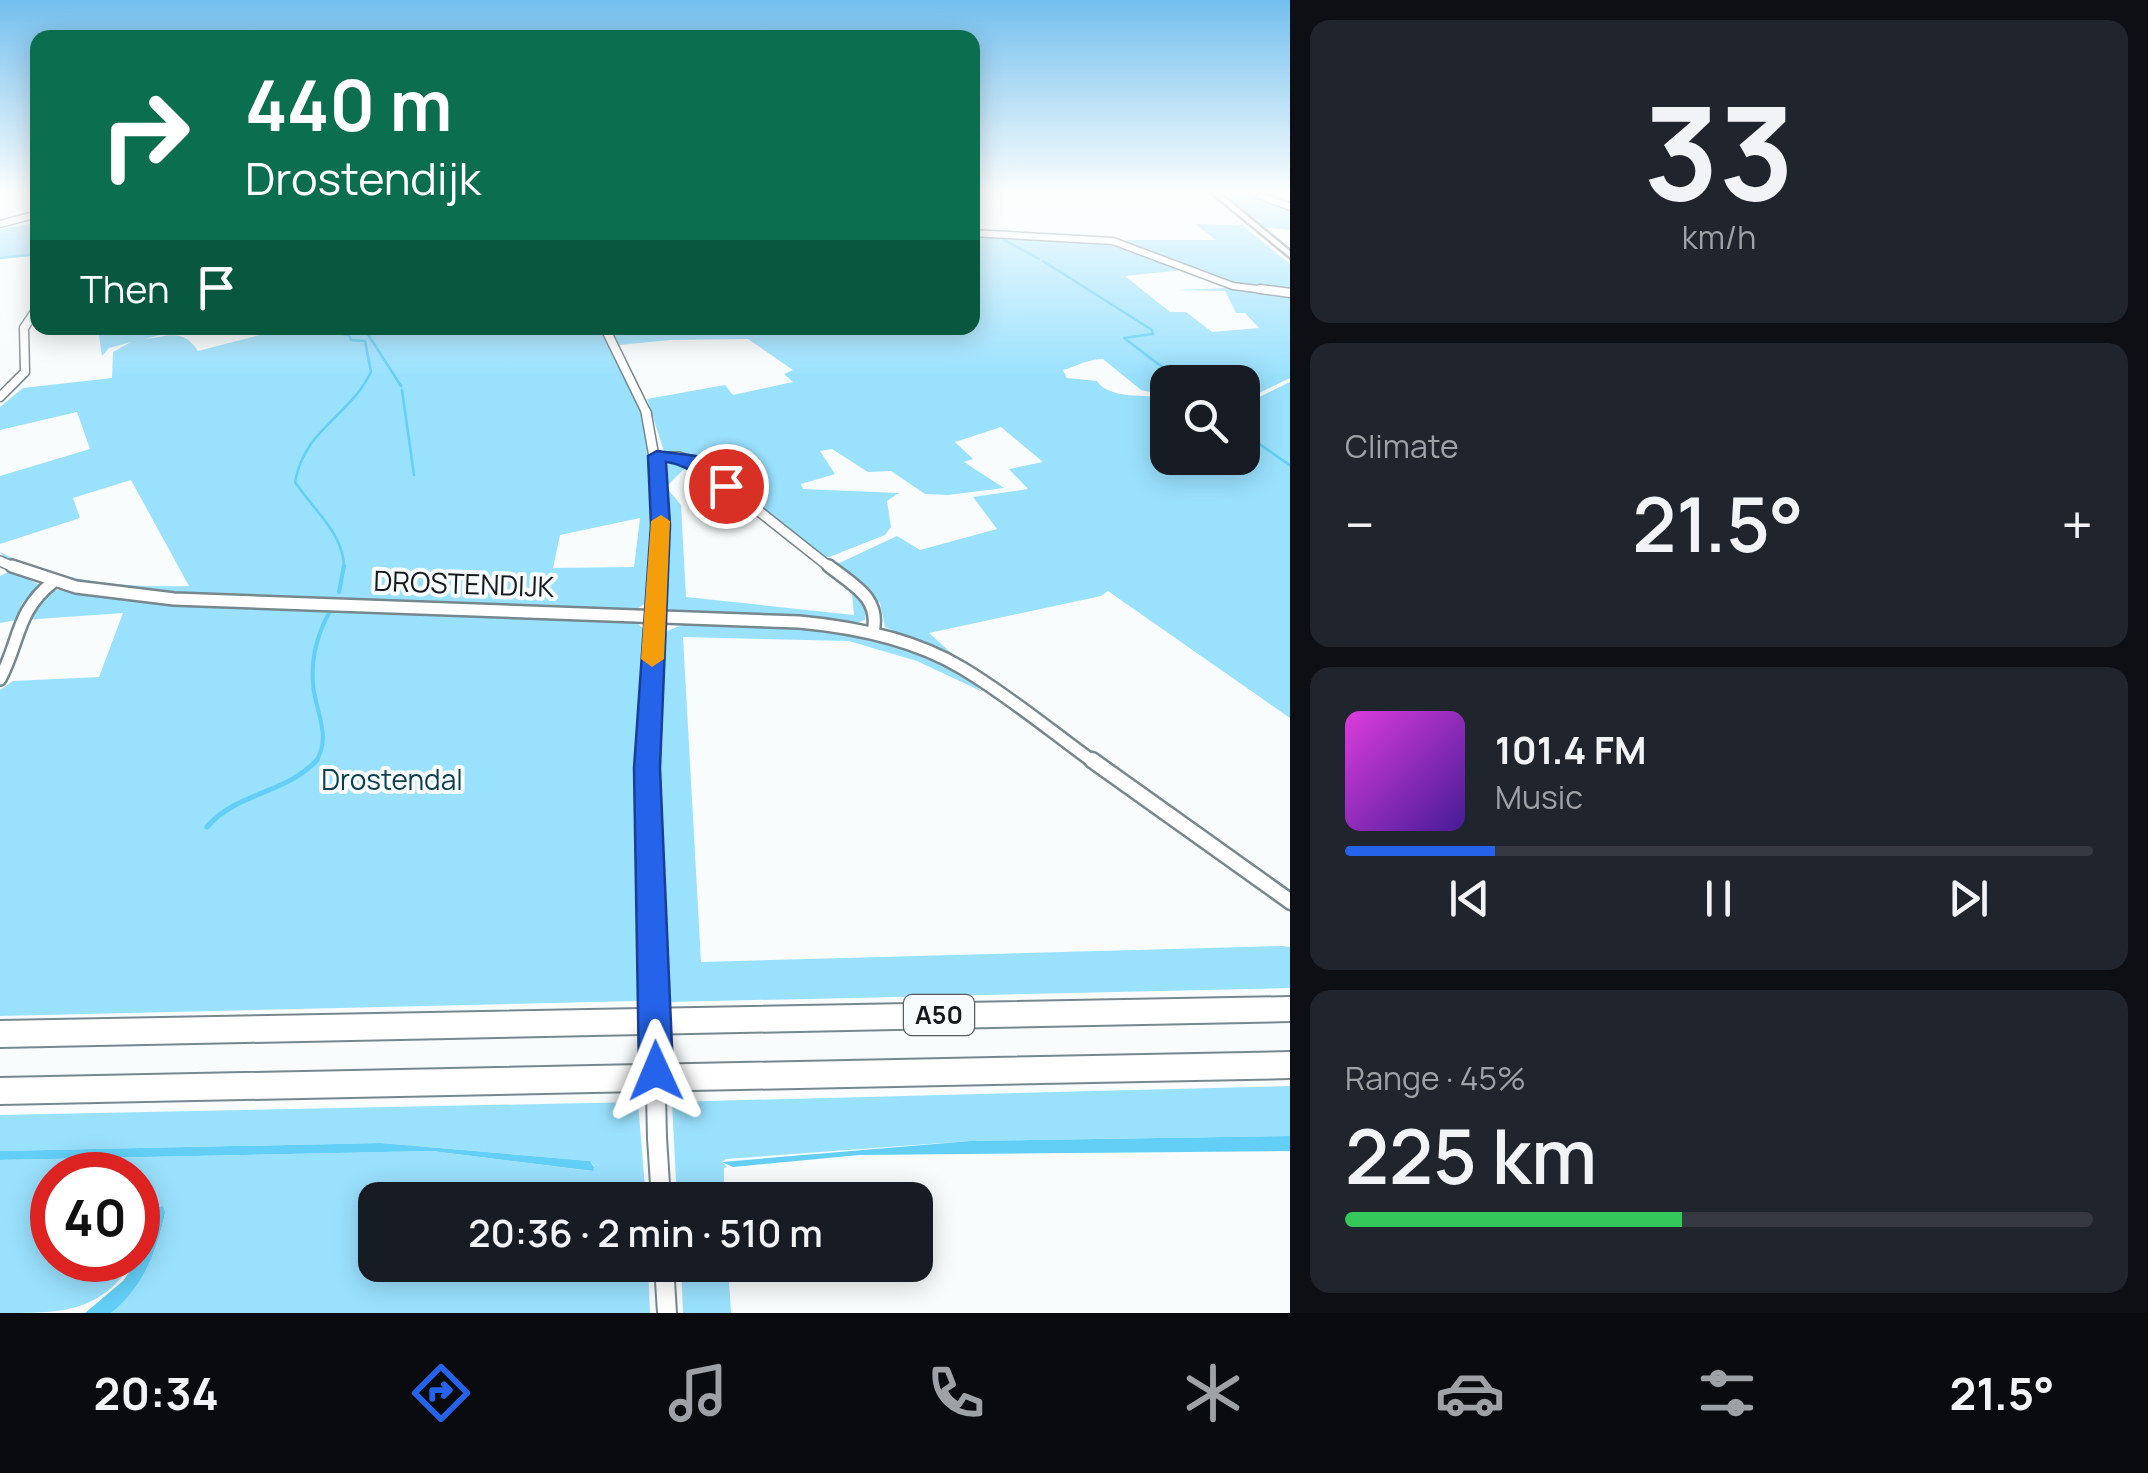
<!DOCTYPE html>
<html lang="en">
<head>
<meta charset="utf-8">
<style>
	:root { --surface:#171b24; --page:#20242c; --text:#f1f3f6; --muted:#9ea1a6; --line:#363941; --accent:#2563eb }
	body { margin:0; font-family:Manrope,sans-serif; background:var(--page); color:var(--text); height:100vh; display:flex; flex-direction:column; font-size:38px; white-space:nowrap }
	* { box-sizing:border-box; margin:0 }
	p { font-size:32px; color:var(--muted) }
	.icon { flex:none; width:55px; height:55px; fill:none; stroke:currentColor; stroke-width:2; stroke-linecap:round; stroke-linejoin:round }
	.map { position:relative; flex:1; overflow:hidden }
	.sheet { display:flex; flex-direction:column; gap:20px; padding:20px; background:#0d0f14; width:858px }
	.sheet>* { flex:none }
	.top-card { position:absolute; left:30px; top:30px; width:950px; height:305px; border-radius:20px; box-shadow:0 5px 25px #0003; background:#0b6e4f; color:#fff; overflow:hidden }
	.tools { position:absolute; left:1150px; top:365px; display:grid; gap:20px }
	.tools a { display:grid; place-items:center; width:110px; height:110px; border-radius:20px; background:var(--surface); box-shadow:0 5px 25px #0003; font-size:50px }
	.speed { position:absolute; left:30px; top:1152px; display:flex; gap:20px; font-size:50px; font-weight:700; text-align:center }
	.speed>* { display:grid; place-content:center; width:130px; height:130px; border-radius:50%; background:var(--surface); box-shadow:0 5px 25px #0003; line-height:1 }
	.speed .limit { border:15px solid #d22; background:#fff; color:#111 }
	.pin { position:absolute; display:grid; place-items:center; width:85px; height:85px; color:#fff; margin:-42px; border:5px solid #fff; border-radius:50%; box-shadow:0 2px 10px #0007 }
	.me { position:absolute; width:110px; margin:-55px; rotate:359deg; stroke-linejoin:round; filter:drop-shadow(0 0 8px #0008) }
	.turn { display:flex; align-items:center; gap:35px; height:210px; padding:0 50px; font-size:45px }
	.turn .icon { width:130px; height:130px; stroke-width:2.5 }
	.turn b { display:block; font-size:70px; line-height:85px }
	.then { display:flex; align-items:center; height:95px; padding:0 50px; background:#0003; gap:20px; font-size:38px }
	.big { font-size:75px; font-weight:600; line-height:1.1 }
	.sheet .widget { flex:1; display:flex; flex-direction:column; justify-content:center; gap:15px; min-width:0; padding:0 35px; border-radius:20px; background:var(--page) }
	.sheet .dial { align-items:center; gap:0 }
	.dial b { font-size:130px; line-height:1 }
	.song { display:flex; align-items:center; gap:30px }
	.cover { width:120px; height:120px; border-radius:15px; background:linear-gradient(135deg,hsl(300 70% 55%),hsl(260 70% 35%)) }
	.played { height:10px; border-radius:5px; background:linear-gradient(90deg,var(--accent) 20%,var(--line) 20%) }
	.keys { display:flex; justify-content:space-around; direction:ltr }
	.heat { display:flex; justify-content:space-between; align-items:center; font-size:55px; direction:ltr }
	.charge { height:15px; border-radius:8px; background:linear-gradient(90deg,#34c759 45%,var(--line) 0) }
	.trip { position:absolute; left:358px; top:1182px; width:575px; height:100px; border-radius:20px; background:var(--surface); box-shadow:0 5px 25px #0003; font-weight:600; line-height:100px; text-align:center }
	.tabs { display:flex; height:160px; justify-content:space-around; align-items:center; background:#090b0e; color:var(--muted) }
	.tabs .icon { width:70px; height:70px }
	.tabs .on { color:var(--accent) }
	.tabs b { font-size:45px; color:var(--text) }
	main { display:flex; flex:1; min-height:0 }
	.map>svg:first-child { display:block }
</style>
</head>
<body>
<main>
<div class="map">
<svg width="1291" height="1313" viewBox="0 0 1291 1313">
	<rect width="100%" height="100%" fill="#f8fcfd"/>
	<path fill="#9ae1fe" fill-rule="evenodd" d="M1221,193H1248L1290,208V230L1260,227Z
		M37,223V254L0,259V229Z
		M1195,224L1242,225L1290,264V292L1243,287L1115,240H1216Z
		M973,235L1107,241L1183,270L1125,276L1170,312H1186L1212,332L1259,328L1245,313H1236L1225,291L1178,290L1228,288L1290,294V378L1243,401L1242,382H1168L1167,396L1141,390L1103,359C1087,359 1078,366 1063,370L1067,378L1097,381C1109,400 1147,394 1167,398V406H1161L1167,412L1168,458H1242L1243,405L1290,382V718L1108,591L1101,596L929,633L960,661L885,627L880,603L833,566L897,536L920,550L997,529L973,497L1028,489L1009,469L1043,462L1001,427L955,442L973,459L964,462L1004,488L948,495L925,494L891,471L868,472L832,449L820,451L835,474L801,484L803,489L899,493L887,501L891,527L885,535L824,559L692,457L664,451L647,399L725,385L733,395L793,382L784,374L793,370L748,339L670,340L619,345L608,328H972Z
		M98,328H188L145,339C169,336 183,328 198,351L268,333L264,328H603L637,397L652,467L656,500L650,595L647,602L634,611L632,619L644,629L637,1001L0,1016V690L13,681L99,677L123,613L23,620L50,592L58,590L147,601C115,588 14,573 0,552C57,582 126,588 189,586L131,480L73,498L80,518L0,544V476L90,449L77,412L0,430V407L23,388L112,378L113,352L131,342L109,348L102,356ZM640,518L634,567L553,568L560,535Z
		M675,461L688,465L666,487L681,505L686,597L854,615L852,594L867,607L865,620L853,624L672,614L662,599L664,467Z
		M11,571L40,585L22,603L17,620L0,623V576Z
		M687,623C790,625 901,621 983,692L917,661L849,641L683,637L701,962L1283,946L1290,947V988L669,1002L661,894L658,664L662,633Z
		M1290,1086V1136L970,1141L726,1159L722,1162L727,1167L724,1168V1200H677L672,1102Z
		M638,1102L646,1200H375V1265H648L650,1313H111C143,1288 157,1251 165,1213L154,1209L138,1253V1175H52V1260H135C99,1313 65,1313 0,1313V1160L432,1151L592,1171L594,1166L590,1161L381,1143L0,1151V1115Z
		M681,1265H728L731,1313H683Z"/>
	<path fill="#63cff7" d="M1291,1136L1290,1151L859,1155L733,1167L722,1162L970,1141Z
		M381,1143L590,1161L594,1167L593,1171L432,1151L0,1160V1151Z
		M163,1206L165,1213C157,1251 143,1288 111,1313H85L123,1281L138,1260L154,1209Z"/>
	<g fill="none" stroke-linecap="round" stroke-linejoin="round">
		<path stroke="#63cff7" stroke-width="2.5" d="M999,237L1039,259
			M0,258L38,254
			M1043,261L1152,330L1153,334L1124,338L1182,382
			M331,328L332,332L349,335L351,340L365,341L371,372C349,417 305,428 295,482C313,510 345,534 344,569
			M364,328L401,386
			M402,390L414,475
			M1242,432L1291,466"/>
		<path stroke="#63cff7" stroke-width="4" d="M339,592L344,566
			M315,763C333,737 315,712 313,684C311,659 317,635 329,613"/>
		<path stroke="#63cff7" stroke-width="5" d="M207,827C237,792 286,794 317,760"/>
		<defs>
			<path id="minor-far5" d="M1253,193L1291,207
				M0,224L38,214
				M972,233L1113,241L1233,286L1281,292"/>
			<path id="minor-far4" d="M1260,289L1291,293
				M605,328L647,414
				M0,397L25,372L24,328L38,307"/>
			<path id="minor-far3" d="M646,412L661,496L657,569
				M657,457H679L698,463L832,569
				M0,561L18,569"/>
			<path id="minor-far2" d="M12,566L76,587L174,599L799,622C854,627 914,639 962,668C1009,696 1052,732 1095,763
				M829,566C853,585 881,598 873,632
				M0,679C20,641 16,611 53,582
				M647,763L657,566"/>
			<path id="minor-far1" d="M647,760L653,971
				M1092,760L1291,902"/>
			<path id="minor" d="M657,1138L661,1200
				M664,1265L667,1313"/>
			<path id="major" d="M1212,193H1219L1291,252V258Z"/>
			<path id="highway" d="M1291,997V1021L0,1047V1021Z
				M1291,1052V1078L0,1104V1078Z"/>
		</defs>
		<use href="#minor-far5" stroke="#77878e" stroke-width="9"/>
		<use href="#minor-far4" stroke="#77878e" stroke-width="11"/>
		<use href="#minor-far3" stroke="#77878e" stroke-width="12"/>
		<use href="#minor-far2" stroke="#77878e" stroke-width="16"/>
		<use href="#minor-far1" stroke="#77878e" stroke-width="19"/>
		<use href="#minor" stroke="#77878e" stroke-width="22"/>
		<use href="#major" stroke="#77878e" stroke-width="5"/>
		<use href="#highway" stroke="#77878e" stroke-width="4"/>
		<use href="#minor-far5" stroke="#fff" stroke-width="6"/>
		<use href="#minor-far4" stroke="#fff" stroke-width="8"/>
		<use href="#minor-far3" stroke="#fff" stroke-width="9"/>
		<use href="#minor-far2" stroke="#fff" stroke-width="11"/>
		<use href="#minor-far1" stroke="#fff" stroke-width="14"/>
		<use href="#minor" stroke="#fff" stroke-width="18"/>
		<use href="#major" fill="#fff" fill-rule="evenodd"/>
		<use href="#highway" fill="#fff" fill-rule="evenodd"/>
		<defs>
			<path id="minor-bridge-far1" d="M653,971L654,1007"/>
			<path id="minor-bridge" d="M654,1005L657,1138"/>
		</defs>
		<use href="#minor-bridge-far1" stroke="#77878e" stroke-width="19" stroke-linecap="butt"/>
		<use href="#minor-bridge" stroke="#77878e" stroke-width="22" stroke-linecap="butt"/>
		<use href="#minor-bridge-far1" stroke="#fff" stroke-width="14"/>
		<use href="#minor-bridge" stroke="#fff" stroke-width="18"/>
	</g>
	<linearGradient id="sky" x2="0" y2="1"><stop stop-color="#73bfee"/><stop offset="0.51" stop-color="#fcfefe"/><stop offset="1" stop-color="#fcfefe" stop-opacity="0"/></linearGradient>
	<rect width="1291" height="377" fill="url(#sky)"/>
	<path fill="#2563eb" stroke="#184099" stroke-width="2.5" d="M657,451L696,456L736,486L733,489C712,492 694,465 666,462L670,525L660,768L673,1071L668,1083L656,1088L644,1083L639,1071L634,768L651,525L648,456Z"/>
	<path fill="#f59e0b" d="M661,515L670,521L664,659L652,667L641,659L651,521Z"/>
	<g text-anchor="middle" stroke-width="8" stroke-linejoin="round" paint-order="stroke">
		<rect fill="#f8fcfd" stroke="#585d60" stroke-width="2.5" x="904" y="995" width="70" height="40" rx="8"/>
		<g font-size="25" font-weight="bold" fill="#13191c">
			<text x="939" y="1024">A50</text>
		</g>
		<g font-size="28" fill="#13191c" stroke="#f8fcfd">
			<text transform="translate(464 584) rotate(2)" y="10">DROSTENDIJK</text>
		</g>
		<g font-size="28" fill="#0c3e4e" stroke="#f8fcfd">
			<text x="392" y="790">Drostendal</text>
		</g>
	</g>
</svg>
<div class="tools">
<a><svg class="icon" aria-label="search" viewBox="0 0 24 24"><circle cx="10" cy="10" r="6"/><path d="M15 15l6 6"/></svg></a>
</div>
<div class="speed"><div class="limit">40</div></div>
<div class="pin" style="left:726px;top:486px;background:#d93025"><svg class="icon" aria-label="arrive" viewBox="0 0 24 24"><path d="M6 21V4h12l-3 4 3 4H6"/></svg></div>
<svg class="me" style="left:656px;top:1071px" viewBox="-20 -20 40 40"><path d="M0-17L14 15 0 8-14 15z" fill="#2563eb" stroke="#fff" stroke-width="4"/></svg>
<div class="trip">20:36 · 2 min · 510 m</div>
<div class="top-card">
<div class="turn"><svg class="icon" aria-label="right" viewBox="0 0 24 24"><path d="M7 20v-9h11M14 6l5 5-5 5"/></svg><div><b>440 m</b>Drostendijk</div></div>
<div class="then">Then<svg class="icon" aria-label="arrive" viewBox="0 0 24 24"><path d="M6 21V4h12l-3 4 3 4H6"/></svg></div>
</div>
</div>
<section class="sheet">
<div class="widget dial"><b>33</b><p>km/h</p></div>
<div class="widget"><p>Climate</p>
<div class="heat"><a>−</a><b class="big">21.5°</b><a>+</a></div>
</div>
<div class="widget">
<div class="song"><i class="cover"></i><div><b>101.4 FM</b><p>Music</p></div></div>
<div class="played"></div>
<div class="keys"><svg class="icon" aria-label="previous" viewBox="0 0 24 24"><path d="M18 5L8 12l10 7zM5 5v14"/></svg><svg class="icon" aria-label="pause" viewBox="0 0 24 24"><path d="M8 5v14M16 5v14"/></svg><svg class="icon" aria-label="next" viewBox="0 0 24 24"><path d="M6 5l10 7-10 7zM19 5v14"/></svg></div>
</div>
<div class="widget"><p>Range · 45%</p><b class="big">225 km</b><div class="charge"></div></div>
</section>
</main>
<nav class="tabs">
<b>20:34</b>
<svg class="icon on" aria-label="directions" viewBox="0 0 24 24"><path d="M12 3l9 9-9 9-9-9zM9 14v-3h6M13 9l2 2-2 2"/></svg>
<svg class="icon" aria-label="music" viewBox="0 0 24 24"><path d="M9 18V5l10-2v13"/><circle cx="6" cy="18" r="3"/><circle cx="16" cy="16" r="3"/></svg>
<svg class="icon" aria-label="phone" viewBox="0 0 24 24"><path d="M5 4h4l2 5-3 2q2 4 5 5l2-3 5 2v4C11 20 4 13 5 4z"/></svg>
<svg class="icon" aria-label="climate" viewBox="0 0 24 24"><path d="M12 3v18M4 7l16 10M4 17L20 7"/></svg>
<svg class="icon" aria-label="car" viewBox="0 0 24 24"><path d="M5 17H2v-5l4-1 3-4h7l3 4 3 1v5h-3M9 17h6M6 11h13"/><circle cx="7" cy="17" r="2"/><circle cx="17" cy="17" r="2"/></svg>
<svg class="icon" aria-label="filters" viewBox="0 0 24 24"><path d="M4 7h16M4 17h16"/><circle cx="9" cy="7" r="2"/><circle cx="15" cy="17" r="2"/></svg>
<b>21.5°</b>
</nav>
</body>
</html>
